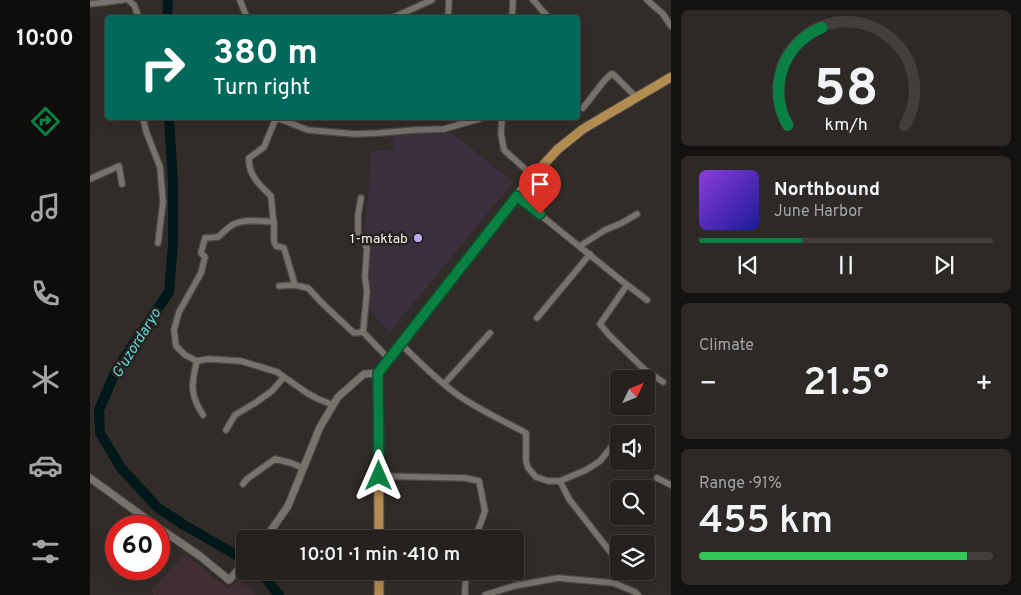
<!DOCTYPE html>
<html lang="en">
<head>
<meta charset="utf-8">
<style>
	:root { --surface:#25211e; --page:#2d2927; --text:#f1f3f6; --muted:#a3a3a4; --line:#423e3c; --accent:#0b8043 }
	body { margin:0; font-family:Overpass,sans-serif; background:var(--page); color:var(--text); height:100vh; display:flex; flex-direction:column; font-size:19px; white-space:nowrap }
	* { box-sizing:border-box; margin:0 }
	p { font-size:16px; color:var(--muted) }
	.icon { flex:none; width:28px; height:28px; fill:none; stroke:currentColor; stroke-width:2; stroke-linecap:round; stroke-linejoin:round }
	.map { position:relative; flex:1; overflow:hidden }
	.details { display:flex; flex-direction:column; gap:10px; padding:10px; background:#141210; width:350px }
	.details>* { flex:none }
	.hud { position:absolute; left:15px; top:15px; width:475px; height:105px; border-radius:5px; box-shadow:0 5px 20px #0002,0 0 0 1px var(--line); background:#00695c; color:#fff; overflow:hidden }
	.needle { width:32px; rotate:47deg }
	.fabs { position:absolute; left:520px; top:370px; display:grid; gap:10px }
	.fabs a { display:grid; place-items:center; width:45px; height:45px; border-radius:5px; background:var(--surface); box-shadow:0 5px 20px #0002,0 0 0 1px var(--line); font-size:25px }
	.speed { position:absolute; left:15px; top:515px; display:flex; gap:10px; font-size:25px; font-weight:700; text-align:center }
	.speed>* { display:grid; place-content:center; width:65px; height:65px; border-radius:50%; background:var(--surface); box-shadow:0 5px 20px #0002,0 0 0 1px var(--line); line-height:1 }
	.speed .limit { border:8px solid #d22; background:#fff; color:#111 }
	.pin { position:absolute; display:grid; place-items:center; width:42px; height:42px; color:#fff; margin:-51px -21px; border-radius:50% 50% 50% 0; rotate:-45deg; box-shadow:0 0 5px #0007 }
	.pin .icon { rotate:45deg }
	.me { position:absolute; width:55px; margin:-28px; rotate:0deg; stroke-linejoin:round; filter:drop-shadow(0 0 4px #0008) }
	.turn { display:flex; align-items:center; gap:18px; height:105px; padding:0 25px; font-size:22px }
	.turn .icon { width:65px; height:65px; stroke-width:2.5 }
	.turn b { display:block; font-size:35px; line-height:42px }
	.big { font-size:38px; font-weight:600; line-height:1.1 }
	.details .tile { flex:1; display:flex; flex-direction:column; justify-content:center; gap:8px; min-width:0; padding:0 18px; border-radius:8px; background:var(--page) }
	.details .dial { align-items:center; gap:0 }
	.dial svg { height:130px; overflow:visible; fill:none; stroke:var(--line); stroke-width:7; stroke-linecap:round; text-anchor:middle }
	.dial text { fill:var(--text); stroke:none }
	.song { display:flex; align-items:center; gap:15px }
	.cover { width:60px; height:60px; border-radius:8px; background:linear-gradient(135deg,hsl(270 70% 55%),hsl(240 70% 35%)) }
	.played { height:5px; border-radius:2px; background:linear-gradient(90deg,var(--accent) 35%,var(--line) 35%) }
	.keys { display:flex; justify-content:space-around; direction:ltr }
	.heat { display:flex; justify-content:space-between; align-items:center; font-size:28px; direction:ltr }
	.charge { height:8px; border-radius:4px; background:linear-gradient(90deg,#34c759 91%,var(--line) 0) }
	.trip { position:absolute; left:146px; top:530px; width:288px; height:50px; border-radius:5px; background:var(--surface); box-shadow:0 5px 20px #0002,0 0 0 1px var(--line); font-weight:600; line-height:50px; text-align:center }
	main { display:flex; flex:1; min-height:0 }
	.tabs { display:flex; flex-direction:column; width:90px; justify-content:space-around; align-items:center; background:#0f0d0c; color:var(--muted) }
	.tabs .icon { width:35px; height:35px }
	.tabs .current { color:var(--accent) }
	.tabs b { font-size:22px; color:var(--text) }
	.map>svg:first-child { display:block }
</style>
</head>
<body>
<main>
<nav class="tabs">
<b>10:00</b>
<svg class="icon current" aria-label="directions" viewBox="0 0 24 24"><path d="M12 3l9 9-9 9-9-9zM9 14v-3h6M13 9l2 2-2 2"/></svg>
<svg class="icon" aria-label="music" viewBox="0 0 24 24"><path d="M9 18V5l10-2v13"/><circle cx="6" cy="18" r="3"/><circle cx="16" cy="16" r="3"/></svg>
<svg class="icon" aria-label="phone" viewBox="0 0 24 24"><path d="M5 4h4l2 5-3 2q2 4 5 5l2-3 5 2v4C11 20 4 13 5 4z"/></svg>
<svg class="icon" aria-label="climate" viewBox="0 0 24 24"><path d="M12 3v18M4 7l16 10M4 17L20 7"/></svg>
<svg class="icon" aria-label="car" viewBox="0 0 24 24"><path d="M5 17H2v-5l4-1 3-4h7l3 4 3 1v5h-3M9 17h6M6 11h13"/><circle cx="7" cy="17" r="2"/><circle cx="17" cy="17" r="2"/></svg>
<svg class="icon" aria-label="filters" viewBox="0 0 24 24"><path d="M4 7h16M4 17h16"/><circle cx="9" cy="7" r="2"/><circle cx="15" cy="17" r="2"/></svg>
</nav>
<div class="map">
<svg width="581" height="595" viewBox="0 0 581 595">
	<rect width="100%" height="100%" fill="#312c28"/>
	<path fill="#412e36" d="M95,554L138,589L150,578L166,595H63L62,589Z"/>
	<path fill="#3c303e" d="M361,132L423,182L299,333L280,310L282,288L278,283L281,279L279,276L282,247L274,229L279,191L281,151L304,150L302,134Z"/>
	<g fill="none" stroke-linecap="round" stroke-linejoin="round">
		<path stroke="#001819" stroke-width="10" d="M77,18L78,0
			M79,118L83,182V245L79,292L26,370L9,410L10,433L31,468L67,507L94,525L155,560
			M170,571L189,595"/>
		<defs>
			<path id="minor" d="M38,0L44,5L49,18
				M150,0L157,18
				M443,0L459,18
				M557,0L573,14L581,26
				M0,4L33,0
				M302,18L342,0
				M358,18L359,0
				M422,18L423,0
				M493,108L514,81L521,74H523L546,97
				M53,118L56,131L70,167L73,202L68,243
				M186,118L174,147L159,158C158,174 169,185 181,196L183,218L184,222V241L186,246L194,248L205,285
				M187,118L218,130L265,134L289,133L324,130L354,129L392,118
				M412,118L411,134L414,150L443,176
				M0,179L29,166L32,184
				M427,196L532,281L557,300
				M271,198L268,215V233L277,248L275,277L277,292L273,332
				M490,246L515,230L532,223L547,214
				M537,285L510,324L519,335L554,369L573,382
				M189,286L205,285L218,288L234,305L264,333L273,332L299,359
				M447,318L500,254
				M311,344C328,361 346,379 365,393C387,409 412,420 436,433V461L438,468L446,477L458,481H470L496,470L510,461L522,446
				M107,361L95,355L86,346L84,330L89,312L111,273L115,257L111,253L115,238L128,237C133,233 138,227 144,224C155,219 172,221 184,222
				M354,384L400,333
				M113,415C100,395 101,384 107,361L118,359L151,361L187,372L217,393L228,399L243,405
				M136,430L145,415L165,403L182,391L194,377
				M289,476L375,478L389,481L395,511L385,539
				M567,478L581,485
				M470,481L479,499L529,563
				M153,484L157,479L185,459L201,463L213,468
				M375,595V587L377,571
				M395,595L424,586L468,578L524,583L545,592L548,595"/>
			<path id="tertiary" d="M0,478L66,526
				M69,528L110,556L139,580L155,562
				M175,539L198,506L230,427L248,397L274,374L288,373"/>
			<path id="primary" d="M289,539L288,373L443,176L468,149L493,129L581,77
				M289,571V595"/>
		</defs>
		<use href="#minor" stroke="#4d4844" stroke-width="8"/>
		<use href="#tertiary" stroke="#4d4844" stroke-width="9"/>
		<use href="#primary" stroke="#4d4844" stroke-width="11"/>
		<use href="#minor" stroke="#78726d" stroke-width="5.5"/>
		<use href="#tertiary" stroke="#78726d" stroke-width="7"/>
		<use href="#primary" stroke="#b28c51" stroke-width="9"/>
	</g>
	<g fill="none" stroke-linecap="round" stroke-linejoin="round">
		<defs>
			<path id="route" d="M289,476L288,373L427,196L450,214"/>
		</defs>
		<use href="#route" stroke="#07532c" stroke-width="12"/>
		<use href="#route" stroke="#0b8043" stroke-width="9"/>
	</g>
	<circle fill="#b8abf7" stroke="#27221e" stroke-width="2" cx="328" cy="238" r="5"/>
	<g text-anchor="middle" stroke-width="5" stroke-linejoin="round" paint-order="stroke">
		<g font-size="14" fill="#f1edea" stroke="#27221e" text-anchor="end">
			<text x="318" y="243">1-maktab</text>
		</g>
		<g font-size="15" font-style="italic" fill="#5bd9db" stroke="#27221e">
			<text transform="translate(46 343) rotate(-58)" y="5">G'uzordaryo</text>
		</g>
	</g>
</svg>
<div class="fabs">
<a><svg class="needle" viewBox="-14 -14 28 28"><path d="M0-13l5 13h-10z" fill="#e53935"/><path d="M0 13l5-13h-10z" fill="#a3a3a4"/></svg></a>
<a><svg class="icon" aria-label="sound" viewBox="0 0 24 24"><path d="M4 9h4l5-4v14l-5-4H4zM17 9q2 3 0 6"/></svg></a>
<a><svg class="icon" aria-label="search" viewBox="0 0 24 24"><circle cx="10" cy="10" r="6"/><path d="M15 15l6 6"/></svg></a>
<a><svg class="icon" aria-label="layers" viewBox="0 0 24 24"><path d="M12 4l9 5-9 5-9-5zM3 14l9 5 9-5"/></svg></a>
</div>
<div class="speed"><div class="limit">60</div></div>
<div class="pin" style="left:450px;top:214px;background:#d93025"><svg class="icon" aria-label="arrive" viewBox="0 0 24 24"><path d="M6 21V4h12l-3 4 3 4H6"/></svg></div>
<svg class="me" style="left:289px;top:476px" viewBox="-20 -20 40 40"><path d="M0-17L14 15 0 8-14 15z" fill="#0b8043" stroke="#fff" stroke-width="4"/></svg>
<div class="trip">10:01 · 1 min · 410 m</div>
<div class="hud">
<div class="turn"><svg class="icon" aria-label="right" viewBox="0 0 24 24"><path d="M7 20v-9h11M14 6l5 5-5 5"/></svg><div><b>380 m</b>Turn right</div></div>
</div>
</div>
<section class="details">
<div class="tile dial"><svg viewBox="0 0 100 80">
<path d="M14 69A42 42 0 1 1 86 69"/>
<path d="M14 69A42 42 0 0 1 35 9" stroke="#0b8043"/>
<text x="50" y="56" font-size="32" font-weight="700">58</text>
<text x="50" y="72" font-size="11">km/h</text>
</svg></div>
<div class="tile">
<div class="song"><i class="cover"></i><div><b>Northbound</b><p>June Harbor</p></div></div>
<div class="played"></div>
<div class="keys"><svg class="icon" aria-label="previous" viewBox="0 0 24 24"><path d="M18 5L8 12l10 7zM5 5v14"/></svg><svg class="icon" aria-label="pause" viewBox="0 0 24 24"><path d="M8 5v14M16 5v14"/></svg><svg class="icon" aria-label="next" viewBox="0 0 24 24"><path d="M6 5l10 7-10 7zM19 5v14"/></svg></div>
</div>
<div class="tile"><p>Climate</p>
<div class="heat"><a>−</a><b class="big">21.5°</b><a>+</a></div>
</div>
<div class="tile"><p>Range · 91%</p><b class="big">455 km</b><div class="charge"></div></div>
</section>
</main>
</body>
</html>
